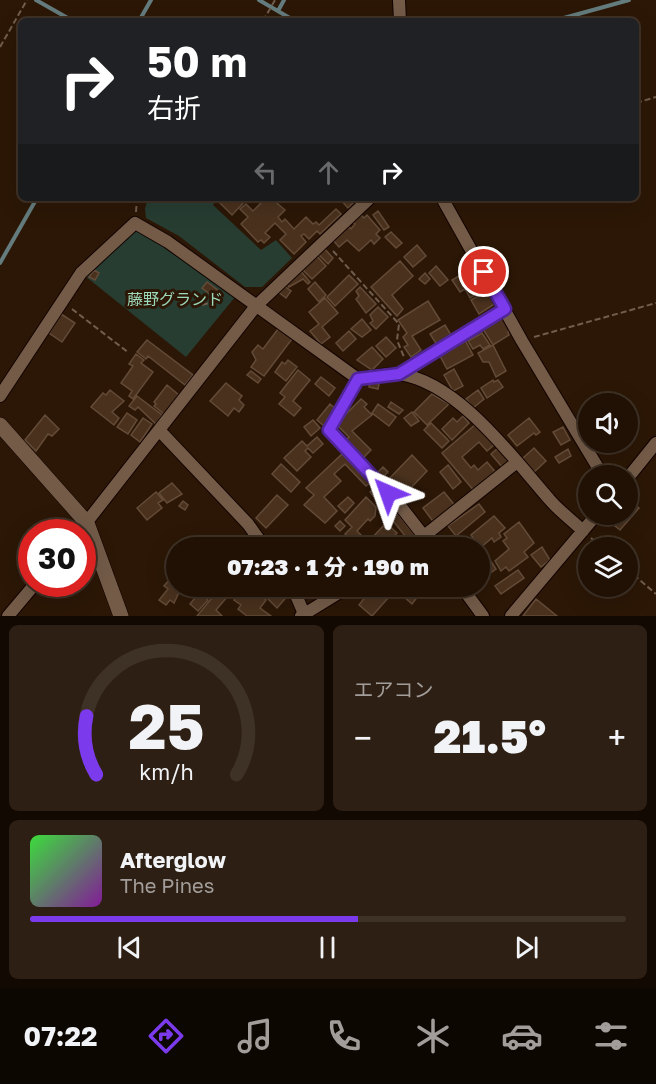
<!DOCTYPE html>
<html lang="ja">
<head>
<meta charset="utf-8">
<style>
	:root { --surface:#211104; --page:#2d1f13; --text:#f1f3f6; --muted:#a29d9a; --line:#3e3126; --accent:#7c3aed }
	body { margin:0; font-family:"Golos Text","Noto Sans JP",sans-serif; background:var(--page); color:var(--text); height:100vh; display:flex; flex-direction:column; font-size:22px; white-space:nowrap }
	* { box-sizing:border-box; margin:0 }
	p { font-size:20px; color:var(--muted) }
	.icon { flex:none; width:33px; height:33px; fill:none; stroke:currentColor; stroke-width:2; stroke-linecap:round; stroke-linejoin:round }
	.map { position:relative; height:616px; overflow:hidden }
	.drawer { display:flex; flex-direction:column; gap:9px; padding:9px; background:#120902; flex:1 }
	.drawer>* { flex:none }
	.hud { position:absolute; left:18px; top:18px; width:621px; height:183px; border-radius:9px; box-shadow:0 6px 24px #0002,0 0 0 2px var(--line); background:#202124; color:#fff; overflow:hidden }
	.controls { position:absolute; left:578px; top:393px; display:grid; gap:12px }
	.controls a { display:grid; place-items:center; width:60px; height:60px; border-radius:50%; background:var(--surface); box-shadow:0 6px 24px #0002,0 0 0 2px var(--line); font-size:30px }
	.speed { position:absolute; left:18px; top:519px; display:flex; gap:12px; font-size:30px; font-weight:700; text-align:center }
	.speed>* { display:grid; place-content:center; width:78px; height:78px; border-radius:50%; background:var(--surface); box-shadow:0 6px 24px #0002,0 0 0 2px var(--line); line-height:1 }
	.speed .limit { border:9px solid #d22; background:#fff; color:#111 }
	.pin { position:absolute; display:grid; place-items:center; width:51px; height:51px; color:#fff; margin:-26px; border:3px solid #fff; border-radius:50%; box-shadow:0 2px 6px #0007 }
	.me { position:absolute; width:66px; margin:-33px; rotate:317deg; stroke-linejoin:round; filter:drop-shadow(0 0 4px #0008) }
	.turn { display:flex; align-items:center; gap:21px; height:126px; padding:0 30px; font-size:27px }
	.turn .icon { width:78px; height:78px; stroke-width:2.5 }
	.turn b { display:block; font-size:42px; line-height:51px }
	.lanes { display:flex; align-items:center; height:57px; padding:0 30px; background:#0003; justify-content:center; gap:30px; direction:ltr }
	.lanes .off { opacity:.35 }
	.big { font-size:45px; font-weight:800; line-height:1.1 }
	.drawer .card { flex:1; display:flex; flex-direction:column; justify-content:center; gap:9px; min-width:0; padding:0 21px; border-radius:9px; background:var(--page) }
	.drawer .dial { align-items:center; gap:0 }
	.dial svg { height:156px; overflow:visible; fill:none; stroke:var(--line); stroke-width:7; stroke-linecap:round; text-anchor:middle }
	.dial text { fill:var(--text); stroke:none }
	.song { display:flex; align-items:center; gap:18px }
	.cover { width:72px; height:72px; border-radius:9px; background:linear-gradient(135deg,hsl(120 70% 55%),hsl(290 70% 35%)) }
	.played { height:6px; border-radius:3px; background:linear-gradient(90deg,var(--accent) 55%,var(--line) 55%) }
	.keys { display:flex; justify-content:space-around; direction:ltr }
	.heat { display:flex; justify-content:space-between; align-items:center; font-size:33px; direction:ltr }
	.drawer .tiles { flex:1; display:grid; gap:9px; grid-template-columns:1fr 1fr }
	.card:last-child { grid-column:span 2 }
	.trip { position:absolute; left:166px; top:537px; width:324px; height:60px; border-radius:30px; background:var(--surface); box-shadow:0 6px 24px #0002,0 0 0 2px var(--line); font-weight:800; line-height:60px; text-align:center }
	.tabs { display:flex; height:96px; justify-content:space-around; align-items:center; background:#0d0702; color:var(--muted) }
	.tabs .icon { width:42px; height:42px }
	.tabs .on { color:var(--accent) }
	.tabs b { font-size:27px; color:var(--text) }
	.map>svg:first-child { display:block }
</style>
</head>
<body>
<div class="map">
<svg width="656" height="616" viewBox="0 0 656 616">
	<rect width="100%" height="100%" fill="#2c1706"/>
	<path fill="#273d32" d="M148,198H218L213,205L261,250L276,240L292,258L262,287H245L179,236L146,218L145,209Z
		M138,230L177,253L235,297L186,357L85,276L133,231Z"/>
	<g fill="none" stroke-linecap="round" stroke-linejoin="round">
		<path stroke="#647c7d" stroke-width="4" d="M36,0L73,21
			M259,0L295,21
			M278,11L284,0
			M139,21L151,0
			M553,21L629,0
			M0,263L37,198"/>
	</g>
	<path fill="#49311d" stroke="#634b38" stroke-width="1.5" d="M224,198H248L232,215L220,203Z
		M271,198L285,210L278,217L282,222L285,219L294,229L306,217L313,224L316,222L319,225L336,209L341,214L320,234L317,231L309,239L304,234L301,236L306,242L294,254L280,240L286,234L275,223L265,233L270,237L264,243L261,240L258,242L241,224L248,217L240,209L246,204L253,211L265,199L268,201Z
		M339,198H354L356,200L348,208Z
		M378,211L389,227L384,230L373,215Z
		M360,214L364,218L367,215L380,230L376,234L380,238L374,244L371,240L359,251L347,240L339,247L332,239L346,224L351,229L355,224L352,221Z
		M391,232L402,243L396,248L385,237Z
		M417,245L426,256L413,267L404,257Z
		M322,246L333,258L328,264L316,252Z
		M315,254L326,266L312,279L301,268Z
		M400,261L413,276L392,295L403,309L397,316L371,287Z
		M436,266L448,280L440,286L429,273Z
		M299,269L310,282L308,284L303,279L289,287L285,282Z
		M94,270L99,273L95,280L89,277Z
		M466,272L472,283L480,278L486,288L470,298L465,289L460,292L452,280Z
		M425,273L430,279L425,284L419,279Z
		M349,275L358,284L335,306L327,297Z
		M207,282L219,291L214,297L202,288Z
		M315,282L326,295L319,302L308,289Z
		M283,285L291,291L286,298L277,291Z
		M360,287L376,304L366,313L356,299L359,296L356,291Z
		M488,290L496,303L479,314L471,300Z
		M325,298L338,313L322,327L330,337L321,344L310,331L319,324L309,312Z
		M428,301L440,320L412,336L421,350L411,357L404,347L408,345L403,337L407,333L398,320Z
		M378,307L388,317L376,329L370,323L373,321L370,315Z
		M61,314L75,323L62,342L49,333Z
		M503,317L511,330L508,332L509,335L493,345L483,329Z
		M362,319L371,330L362,337L351,329Z
		M445,325L451,335L437,345L430,334Z
		M278,329L292,339L264,376L251,367L256,360L252,352L258,345L263,349Z
		M349,331L356,339L343,351L336,343Z
		M482,333L490,345L483,349L480,345L473,349L468,341Z
		M386,337L396,348L386,357L376,346Z
		M147,340L193,375L185,385L148,356L146,359L137,352Z
		M465,340L473,355L447,369L439,354Z
		M493,345L506,371L496,377L489,362H483L478,353Z
		M372,347L383,359L372,370L357,360Z
		M136,354L144,360L141,363L153,372L133,399L129,396L132,391L121,383L133,366L129,364Z
		M288,360L297,367L286,381L275,372L282,362L285,364Z
		M454,369L463,386L453,391L444,375Z
		M298,370L310,380L293,401L301,408L294,416L279,404L285,397L280,393Z
		M251,371L261,379L258,383L247,375Z
		M321,377L335,388L329,396L315,384Z
		M493,380L494,382L498,380L503,387L487,398L481,388Z
		M370,382L379,384L378,389L369,387Z
		M226,383L242,396L239,400L244,405L239,412L234,408L228,416L210,401Z
		M167,385L179,395L164,414L154,406L156,404L154,402Z
		M110,390L124,401L112,412L119,418L114,425L91,407L103,393L106,395Z
		M478,390L484,399L473,408L466,399Z
		M432,394L449,404L427,425L414,412Z
		M137,396L162,415L156,424L138,407L135,410L129,406Z
		M361,399L367,404L364,407L372,415L352,431L371,450L361,460L343,443L349,437L336,424Z
		M391,402L403,410L399,414L388,407Z
		M330,404L337,410L324,426L317,420Z
		M378,404L396,417L389,426L372,413Z
		M412,412L419,421L411,426L404,418Z
		M127,413L137,420L128,434L117,427Z
		M45,415L59,429L52,436L48,434L36,451L25,440Z
		M463,416L469,423L452,440L442,429L453,418L457,422Z
		M143,418L152,424L140,442L131,435Z
		M529,418L540,432L536,435L534,433L517,446L508,435Z
		M313,420L320,428L311,436L304,427Z
		M431,423L449,441L442,448L424,430Z
		M476,424L494,445L487,451L479,442L462,457L471,468L474,465L478,470L487,462L497,474L475,492L442,453Z
		M563,427L570,440L561,445L553,432Z
		M317,437L323,444L313,453L308,448L305,451L311,457L297,471L284,458L302,441L307,446Z
		M498,448L510,461L503,468L491,454Z
		M534,448L546,461L534,472L522,459Z
		M568,449L571,456L559,463L555,457Z
		M342,454L370,483L366,486L345,464L334,474L341,481L324,497L337,511L325,523L304,505L314,495L306,488Z
		M412,455L427,471L406,493L404,491L399,496L386,482Z
		M281,464L300,482L291,492L272,474Z
		M448,465L461,482L453,489L440,472Z
		M383,467L388,472L383,477L378,472Z
		M172,483L182,494L167,503L159,493Z
		M377,487L416,537L410,542L370,492Z
		M156,492L163,500L158,503L162,508L147,520L137,508Z
		M444,492L456,507L435,524L423,508Z
		M277,495L288,505L266,528L256,518Z
		M348,497L354,503L345,513L338,506Z
		M366,497L376,507L375,516L370,521L368,519L357,531L368,542L386,523L397,533L391,540L395,544L392,548H352L349,544L352,541L345,534L352,527L345,520Z
		M627,498L639,508L620,530L605,518L607,514H627Z
		M183,501L188,505L185,510L179,506Z
		M479,504L485,512L456,536L448,526Z
		M494,516L505,528L499,533L501,537L494,542L492,538L480,548L471,535Z
		M340,521L345,526L340,531L335,526Z
		M519,522L534,543L524,552L528,557L509,571L506,567L501,571L495,561L509,549L503,541L507,538L504,534Z
		M542,547L550,560L541,567L531,555Z
		M480,552L483,556L486,554L496,569L486,576L480,567Z
		M518,570L524,578L501,594L495,586Z
		M177,571V586H182L174,603L170,600L166,605L159,600L168,589L164,586Z
		M222,586L233,590L216,610L222,616H197Z
		M243,586H249L266,600L260,608L271,616H247L238,609L241,605L234,600Z
		M275,586H282L290,593L277,608L268,599L276,589Z
		M374,586L390,596L372,616L359,605Z
		M411,586H426L412,604L403,596Z
		M200,592L208,600L198,611L190,604Z
		M536,599L557,616H523Z"/>
	<g fill="none" stroke-linecap="round" stroke-linejoin="round">
		<defs>
			<path id="minor" d="M399,0L400,21
				M442,198L522,341L603,476
				M399,374L505,309
				M358,379L329,430L401,507L433,548
				M0,396L81,273L135,223L168,242L358,379C371,377 387,373 399,374C458,382 513,458 549,499C559,511 572,520 583,531
				M159,430L248,524L265,548
				M627,479L656,443
				M79,532L256,306L370,198
				M409,548L517,462
				M292,586L305,616
				M461,586L483,616
				M8,616L35,584
				M301,616L350,586
				M511,616L597,514"/>
			<path id="tertiary" d="M0,425L87,523L121,616"/>
		</defs>
		<use href="#minor" stroke="#130300" stroke-width="14"/>
		<use href="#tertiary" stroke="#130300" stroke-width="16"/>
		<path stroke="#705d4e" stroke-width="2" stroke-dasharray="6 3" stroke-linecap="butt" d="M263,21L275,0
			M0,47L27,0
			M636,103L656,97
			M136,212L137,198
			M333,251L399,324L397,340L404,357
			M202,305L219,300L222,296
			M72,309L129,353
			M534,337L656,303
			M591,538L603,548
			M627,569L656,594"/>
		<use href="#minor" stroke="#735b48" stroke-width="12"/>
		<use href="#tertiary" stroke="#735b48" stroke-width="15"/>
	</g>
	<g fill="none" stroke-linecap="round" stroke-linejoin="round">
		<defs>
			<path id="route" d="M388,493L329,430L358,379L399,374L505,309L484,272"/>
		</defs>
		<use href="#route" stroke="#51269a" stroke-width="15"/>
		<use href="#route" stroke="#7c3aed" stroke-width="10"/>
	</g>
	<g text-anchor="middle" stroke-width="6" stroke-linejoin="round" paint-order="stroke">
		<g font-size="16" fill="#9bd9ba" stroke="#2c1706">
			<text x="175" y="305">藤野グランド</text>
		</g>
	</g>
</svg>
<div class="controls">
<a><svg class="icon" aria-label="sound" viewBox="0 0 24 24"><path d="M4 9h4l5-4v14l-5-4H4zM17 9q2 3 0 6"/></svg></a>
<a><svg class="icon" aria-label="search" viewBox="0 0 24 24"><circle cx="10" cy="10" r="6"/><path d="M15 15l6 6"/></svg></a>
<a><svg class="icon" aria-label="layers" viewBox="0 0 24 24"><path d="M12 4l9 5-9 5-9-5zM3 14l9 5 9-5"/></svg></a>
</div>
<div class="speed"><div class="limit">30</div></div>
<div class="pin" style="left:484px;top:272px;background:#d93025"><svg class="icon" aria-label="arrive" viewBox="0 0 24 24"><path d="M6 21V4h12l-3 4 3 4H6"/></svg></div>
<svg class="me" style="left:388px;top:493px" viewBox="-20 -20 40 40"><path d="M0-17L14 15 0 8-14 15z" fill="#7c3aed" stroke="#fff" stroke-width="4"/></svg>
<div class="trip">07:23 · 1 分 · 190 m</div>
<div class="hud">
<div class="turn"><svg class="icon" aria-label="right" viewBox="0 0 24 24"><path d="M7 20v-9h11M14 6l5 5-5 5"/></svg><div><b>50 m</b>右折</div></div>
<div class="lanes"><svg class="icon off" aria-label="left" viewBox="0 0 24 24"><path d="M17 20v-9H6M10 6l-5 5 5 5"/></svg><svg class="icon off" aria-label="ahead" viewBox="0 0 24 24"><path d="M12 20V5M6 11l6-6 6 6"/></svg><svg class="icon" aria-label="right" viewBox="0 0 24 24"><path d="M7 20v-9h11M14 6l5 5-5 5"/></svg></div>
</div>
</div>
<section class="drawer">
<div class="tiles">
<div class="card dial"><svg viewBox="0 0 100 80">
<path d="M14 69A42 42 0 1 1 86 69"/>
<path d="M14 69A42 42 0 0 1 9 39" stroke="#7c3aed"/>
<text x="50" y="56" font-size="32" font-weight="700">25</text>
<text x="50" y="72" font-size="11">km/h</text>
</svg></div>
<div class="card"><p>エアコン</p>
<div class="heat"><a>−</a><b class="big">21.5°</b><a>+</a></div>
</div>
<div class="card">
<div class="song"><i class="cover"></i><div><b>Afterglow</b><p>The Pines</p></div></div>
<div class="played"></div>
<div class="keys"><svg class="icon" aria-label="previous" viewBox="0 0 24 24"><path d="M18 5L8 12l10 7zM5 5v14"/></svg><svg class="icon" aria-label="pause" viewBox="0 0 24 24"><path d="M8 5v14M16 5v14"/></svg><svg class="icon" aria-label="next" viewBox="0 0 24 24"><path d="M6 5l10 7-10 7zM19 5v14"/></svg></div>
</div>
</div>
</section>
<nav class="tabs">
<b>07:22</b>
<svg class="icon on" aria-label="directions" viewBox="0 0 24 24"><path d="M12 3l9 9-9 9-9-9zM9 14v-3h6M13 9l2 2-2 2"/></svg>
<svg class="icon" aria-label="music" viewBox="0 0 24 24"><path d="M9 18V5l10-2v13"/><circle cx="6" cy="18" r="3"/><circle cx="16" cy="16" r="3"/></svg>
<svg class="icon" aria-label="phone" viewBox="0 0 24 24"><path d="M5 4h4l2 5-3 2q2 4 5 5l2-3 5 2v4C11 20 4 13 5 4z"/></svg>
<svg class="icon" aria-label="climate" viewBox="0 0 24 24"><path d="M12 3v18M4 7l16 10M4 17L20 7"/></svg>
<svg class="icon" aria-label="car" viewBox="0 0 24 24"><path d="M5 17H2v-5l4-1 3-4h7l3 4 3 1v5h-3M9 17h6M6 11h13"/><circle cx="7" cy="17" r="2"/><circle cx="17" cy="17" r="2"/></svg>
<svg class="icon" aria-label="filters" viewBox="0 0 24 24"><path d="M4 7h16M4 17h16"/><circle cx="9" cy="7" r="2"/><circle cx="15" cy="17" r="2"/></svg>
</nav>
</body>
</html>
